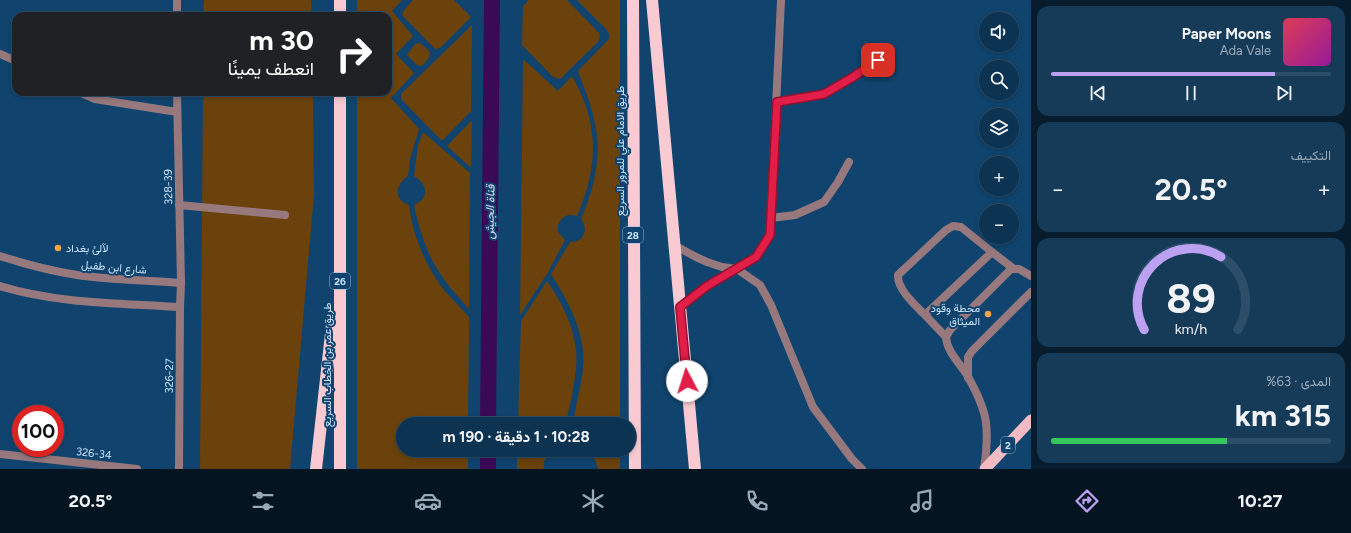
<!DOCTYPE html>
<html lang="ar">
<head>
<meta charset="utf-8">
<style>
	:root { --surface:#0c3352; --page:#153b59; --text:#f1f3f6; --muted:#9aaab8; --line:#2c4e69; --accent:#bca0f2 }
	body { margin:0; font-family:Figtree,Vazirmatn,sans-serif; background:var(--page); color:var(--text); direction:rtl; height:100vh; display:flex; flex-direction:column; font-size:15px; white-space:nowrap }
	* { box-sizing:border-box; margin:0 }
	p { font-size:13px; color:var(--muted) }
	.icon { flex:none; width:22px; height:22px; fill:none; stroke:currentColor; stroke-width:2; stroke-linecap:round; stroke-linejoin:round }
	.map { position:relative; flex:1; overflow:hidden; direction:ltr }
	.details { display:flex; flex-direction:column; gap:6px; padding:6px; background:#071c2d; width:320px }
	.details>* { flex:none }
	.top-card { position:absolute; left:12px; top:12px; width:380px; height:84px; border-radius:12px; box-shadow:0 2px 6px #0003,0 0 0 1px var(--line); direction:rtl; background:#202124; color:#fff; overflow:hidden }
	.fabs { position:absolute; left:979px; top:12px; display:grid; gap:8px }
	.fabs a { display:grid; place-items:center; width:40px; height:40px; border-radius:50%; background:var(--surface); box-shadow:0 2px 6px #0003,0 0 0 1px var(--line); font-size:20px }
	.speed { position:absolute; left:12px; top:405px; display:flex; gap:8px; font-size:20px; font-weight:700; text-align:center }
	.speed>* { display:grid; place-content:center; width:52px; height:52px; border-radius:50%; background:var(--surface); box-shadow:0 2px 6px #0003,0 0 0 1px var(--line); line-height:1 }
	.speed .limit { border:6px solid #d22; background:#fff; color:#111 }
	.pin { position:absolute; display:grid; place-items:center; width:34px; height:34px; color:#fff; margin:-17px; border-radius:8px; box-shadow:0 2px 6px #0006 }
	.me { position:absolute; width:44px; margin:-22px; rotate:355deg; stroke-linejoin:round; filter:drop-shadow(0 0 3px #0008) }
	.turn { display:flex; align-items:center; gap:14px; height:84px; padding:0 12px; font-size:18px }
	.turn .icon { width:52px; height:52px; stroke-width:2.5 }
	.turn b { display:block; font-size:28px; line-height:34px }
	.big { font-size:30px; font-weight:700; line-height:1.1 }
	.details .card { flex:1; display:flex; flex-direction:column; justify-content:center; gap:6px; min-width:0; padding:0 14px; border-radius:12px; background:var(--page) }
	.details .dial { align-items:center; gap:0 }
	.dial svg { height:104px; overflow:visible; fill:none; stroke:var(--line); stroke-width:7; stroke-linecap:round; text-anchor:middle }
	.dial text { fill:var(--text); stroke:none }
	.song { display:flex; align-items:center; gap:12px }
	.cover { width:48px; height:48px; border-radius:6px; background:linear-gradient(135deg,hsl(350 70% 55%),hsl(300 70% 35%)) }
	.played { height:4px; border-radius:2px; background:linear-gradient(90deg,var(--accent) 80%,var(--line) 80%) }
	.keys { display:flex; justify-content:space-around; direction:ltr }
	.heat { display:flex; justify-content:space-between; align-items:center; font-size:22px; direction:ltr }
	.charge { height:6px; border-radius:3px; background:linear-gradient(90deg,#34c759 63%,var(--line) 0) }
	.trip { position:absolute; left:396px; top:417px; width:240px; height:40px; border-radius:20px; background:var(--surface); box-shadow:0 2px 6px #0003,0 0 0 1px var(--line); font-weight:700; line-height:40px; text-align:center; direction:rtl }
	.tabs { display:flex; height:64px; justify-content:space-around; align-items:center; background:#051421; color:var(--muted) }
	.tabs .icon { width:28px; height:28px }
	.tabs .selected { color:var(--accent) }
	.tabs b { font-size:18px; color:var(--text) }
	main { display:flex; flex:1; min-height:0 }
	.map>svg:first-child { display:block }
</style>
</head>
<body>
<main>
<section class="details">
<div class="card">
<div class="song"><i class="cover"></i><div><b>Paper Moons</b><p>Ada Vale</p></div></div>
<div class="played"></div>
<div class="keys"><svg class="icon" aria-label="previous" viewBox="0 0 24 24"><path d="M18 5L8 12l10 7zM5 5v14"/></svg><svg class="icon" aria-label="pause" viewBox="0 0 24 24"><path d="M8 5v14M16 5v14"/></svg><svg class="icon" aria-label="next" viewBox="0 0 24 24"><path d="M6 5l10 7-10 7zM19 5v14"/></svg></div>
</div>
<div class="card"><p>التكييف</p>
<div class="heat"><a>−</a><b class="big">20.5°</b><a>+</a></div>
</div>
<div class="card dial"><svg viewBox="0 0 100 80">
<path d="M14 69A42 42 0 1 1 86 69"/>
<path d="M14 69A42 42 0 0 1 73 13" stroke="#bca0f2"/>
<text x="50" y="56" font-size="32" font-weight="700">89</text>
<text x="50" y="72" font-size="11">km/h</text>
</svg></div>
<div class="card"><p>المدى · 63%</p><b class="big">315 km</b><div class="charge"></div></div>
</section>
<div class="map">
<svg width="1031" height="469" viewBox="0 0 1031 469">
	<rect width="100%" height="100%" fill="#10446e"/>
	<path fill="#6b420b" d="M204,0H311L312,16H203Z
		M357,0H402L392,11L413,36L396,54L414,73L391,98L419,129L410,159L408,176C395,185 393,199 409,205C413,236 425,265 444,290C452,299 461,308 469,317L468,424H403V450H468V469H357V92H388V16H357Z
		M413,0H454L471,17L440,48L435,49L402,15L404,10Z
		M529,0H567L599,33L600,36L598,42L560,79L553,77L522,45L523,6Z
		M577,0H620V424H573C575,405 582,386 583,366C586,333 568,301 551,274L570,242C584,243 589,229 581,219C594,189 602,157 595,124C592,106 584,88 578,71L609,39V34L606,29Z
		M472,25L471,111L443,140H441L402,100L401,98V94Z
		M420,43C432,53 434,53 422,66L417,65L407,55L415,44Z
		M523,59L558,91L572,76C577,84 580,92 584,101C599,142 594,176 577,216C565,212 557,220 558,232L565,240L547,274L520,315Z
		M203,92H313L314,194L290,469H200Z
		M472,120L471,165L470,167L447,146Z
		M423,132L470,173L469,309C459,297 447,285 439,272C426,252 419,228 414,205C430,197 428,185 414,176L418,145Z
		M547,281C561,301 574,326 576,351C577,361 576,372 574,382C573,396 568,410 566,424H518L521,321Z
		M517,450H557V452C548,453 542,459 544,469H517Z
		M581,450H620V469H598L595,459L582,453Z"/>
	<g fill="none" stroke-linecap="round" stroke-linejoin="round">
		<path stroke="#3a0a57" stroke-width="16" d="M488,424L492,0
			M488,469V450"/>
		<path stroke="#97787d" stroke-width="8" d="M777,102L824,94L853,77L878,60
			M179,205L285,215
			M771,218L795,215L824,202L838,182L849,162
			M674,245L696,257L707,262L722,267L737,269L760,285L771,305L813,407L852,459L862,469
			M680,307L707,286L756,257L770,235L781,0
			M925,315C915,305 897,289 898,275L946,230L953,226L961,227L992,252
			M946,337L925,315L992,252L1014,269
			M968,378V357L972,351L1031,292
			M984,469C990,427 988,412 967,375C959,362 947,352 946,337L950,330L1011,269H1019L1031,276"/>
		<path stroke="#97787d" stroke-width="8" d="M177,0V16
			M0,54L16,61
			M79,92L95,99L177,112
			M177,92L181,283
			M0,454L137,469
			M179,469L180,307"/>
		<path stroke="#97787d" stroke-width="8" d="M0,256C25,264 51,271 77,275C111,280 146,280 181,283L180,307C120,303 59,304 0,286"/>
		<path stroke="#f2bbc4" stroke-width="11" d="M985,469L1031,420"/>
		<path stroke="#f9cad2" stroke-width="12" d="M340,0V16
			M633,0L635,469
			M652,0L695,469
			M340,92V469
			M316,469L333,316"/>
	</g>
	<g fill="none" stroke-linecap="round" stroke-linejoin="round">
		<defs>
			<path id="route" d="M687,381L680,307L707,286L756,257L770,235L777,102L824,94L853,77L878,60"/>
		</defs>
		<use href="#route" stroke="#92132f" stroke-width="10"/>
		<use href="#route" stroke="#e11d48" stroke-width="7"/>
	</g>
	<g fill="#f4a443" stroke="#10446e" stroke-width="1.5">
		<circle cx="58" cy="248" r="4"/>
		<circle cx="988" cy="314" r="4"/>
	</g>
	<g text-anchor="middle" stroke-width="4" stroke-linejoin="round" paint-order="stroke">
		<g fill="#10446e" stroke="#92b3d1" stroke-width="1">
			<rect x="623" y="227" width="20" height="16" rx="3"/>
			<rect x="330" y="273" width="20" height="16" rx="3"/>
			<rect x="1001" y="437" width="14" height="16" rx="3"/>
		</g>
		<g font-size="10" font-weight="bold" fill="#c9e3fc">
			<text x="633" y="239">28</text>
			<text x="340" y="285">26</text>
			<text x="1008" y="449">2</text>
		</g>
		<g font-size="11" fill="#c9e3fc" stroke="#10446e">
			<text transform="translate(620 151) rotate(-90)" y="4">طريق الامام علي للمرور السريع</text>
			<text transform="translate(168 187) rotate(-91)" y="4">328-39</text>
			<text transform="translate(114 267) rotate(5)" y="4">شارع ابن طفيل</text>
			<text transform="translate(327 365) rotate(-90)" y="4">طريق عمر بن الخطاب السريع</text>
			<text transform="translate(169 376) rotate(-89)" y="4">326-27</text>
			<text transform="translate(94 453) rotate(6)" y="4">326-34</text>
		</g>
		<g font-size="11" fill="#c9e3fc" stroke="#10446e" text-anchor="start">
			<text x="66" y="252">لآلئ بغداد</text>
			<text x="980" y="312" text-anchor="end">محطة وقود<tspan x="980" dy="13">الميثاق</tspan></text>
		</g>
		<g font-size="12" font-style="italic" fill="#e0d3ed" stroke="#10446e">
			<text transform="translate(490 212) rotate(-89)" y="4">قناة الجيش</text>
		</g>
	</g>
</svg>
<div class="fabs">
<a><svg class="icon" aria-label="sound" viewBox="0 0 24 24"><path d="M4 9h4l5-4v14l-5-4H4zM17 9q2 3 0 6"/></svg></a>
<a><svg class="icon" aria-label="search" viewBox="0 0 24 24"><circle cx="10" cy="10" r="6"/><path d="M15 15l6 6"/></svg></a>
<a><svg class="icon" aria-label="layers" viewBox="0 0 24 24"><path d="M12 4l9 5-9 5-9-5zM3 14l9 5 9-5"/></svg></a>
<a>+</a>
<a>−</a>
</div>
<div class="speed"><div class="limit">100</div></div>
<div class="pin" style="left:878px;top:60px;background:#d93025"><svg class="icon" aria-label="arrive" viewBox="0 0 24 24"><path d="M6 21V4h12l-3 4 3 4H6"/></svg></div>
<svg class="me" style="left:687px;top:381px" viewBox="-20 -20 40 40"><circle r="19" fill="#fff"/><path d="M0-13L10 11 0 6-10 11z" fill="#e11d48"/></svg>
<div class="trip">10:28 · 1 دقيقة · 190 m</div>
<div class="top-card">
<div class="turn"><svg class="icon" aria-label="right" viewBox="0 0 24 24"><path d="M7 20v-9h11M14 6l5 5-5 5"/></svg><div><b>30 m</b>انعطف يمينًا</div></div>
</div>
</div>
</main>
<nav class="tabs">
<b>10:27</b>
<svg class="icon selected" aria-label="directions" viewBox="0 0 24 24"><path d="M12 3l9 9-9 9-9-9zM9 14v-3h6M13 9l2 2-2 2"/></svg>
<svg class="icon" aria-label="music" viewBox="0 0 24 24"><path d="M9 18V5l10-2v13"/><circle cx="6" cy="18" r="3"/><circle cx="16" cy="16" r="3"/></svg>
<svg class="icon" aria-label="phone" viewBox="0 0 24 24"><path d="M5 4h4l2 5-3 2q2 4 5 5l2-3 5 2v4C11 20 4 13 5 4z"/></svg>
<svg class="icon" aria-label="climate" viewBox="0 0 24 24"><path d="M12 3v18M4 7l16 10M4 17L20 7"/></svg>
<svg class="icon" aria-label="car" viewBox="0 0 24 24"><path d="M5 17H2v-5l4-1 3-4h7l3 4 3 1v5h-3M9 17h6M6 11h13"/><circle cx="7" cy="17" r="2"/><circle cx="17" cy="17" r="2"/></svg>
<svg class="icon" aria-label="filters" viewBox="0 0 24 24"><path d="M4 7h16M4 17h16"/><circle cx="9" cy="7" r="2"/><circle cx="15" cy="17" r="2"/></svg>
<b>20.5°</b>
</nav>
</body>
</html>
